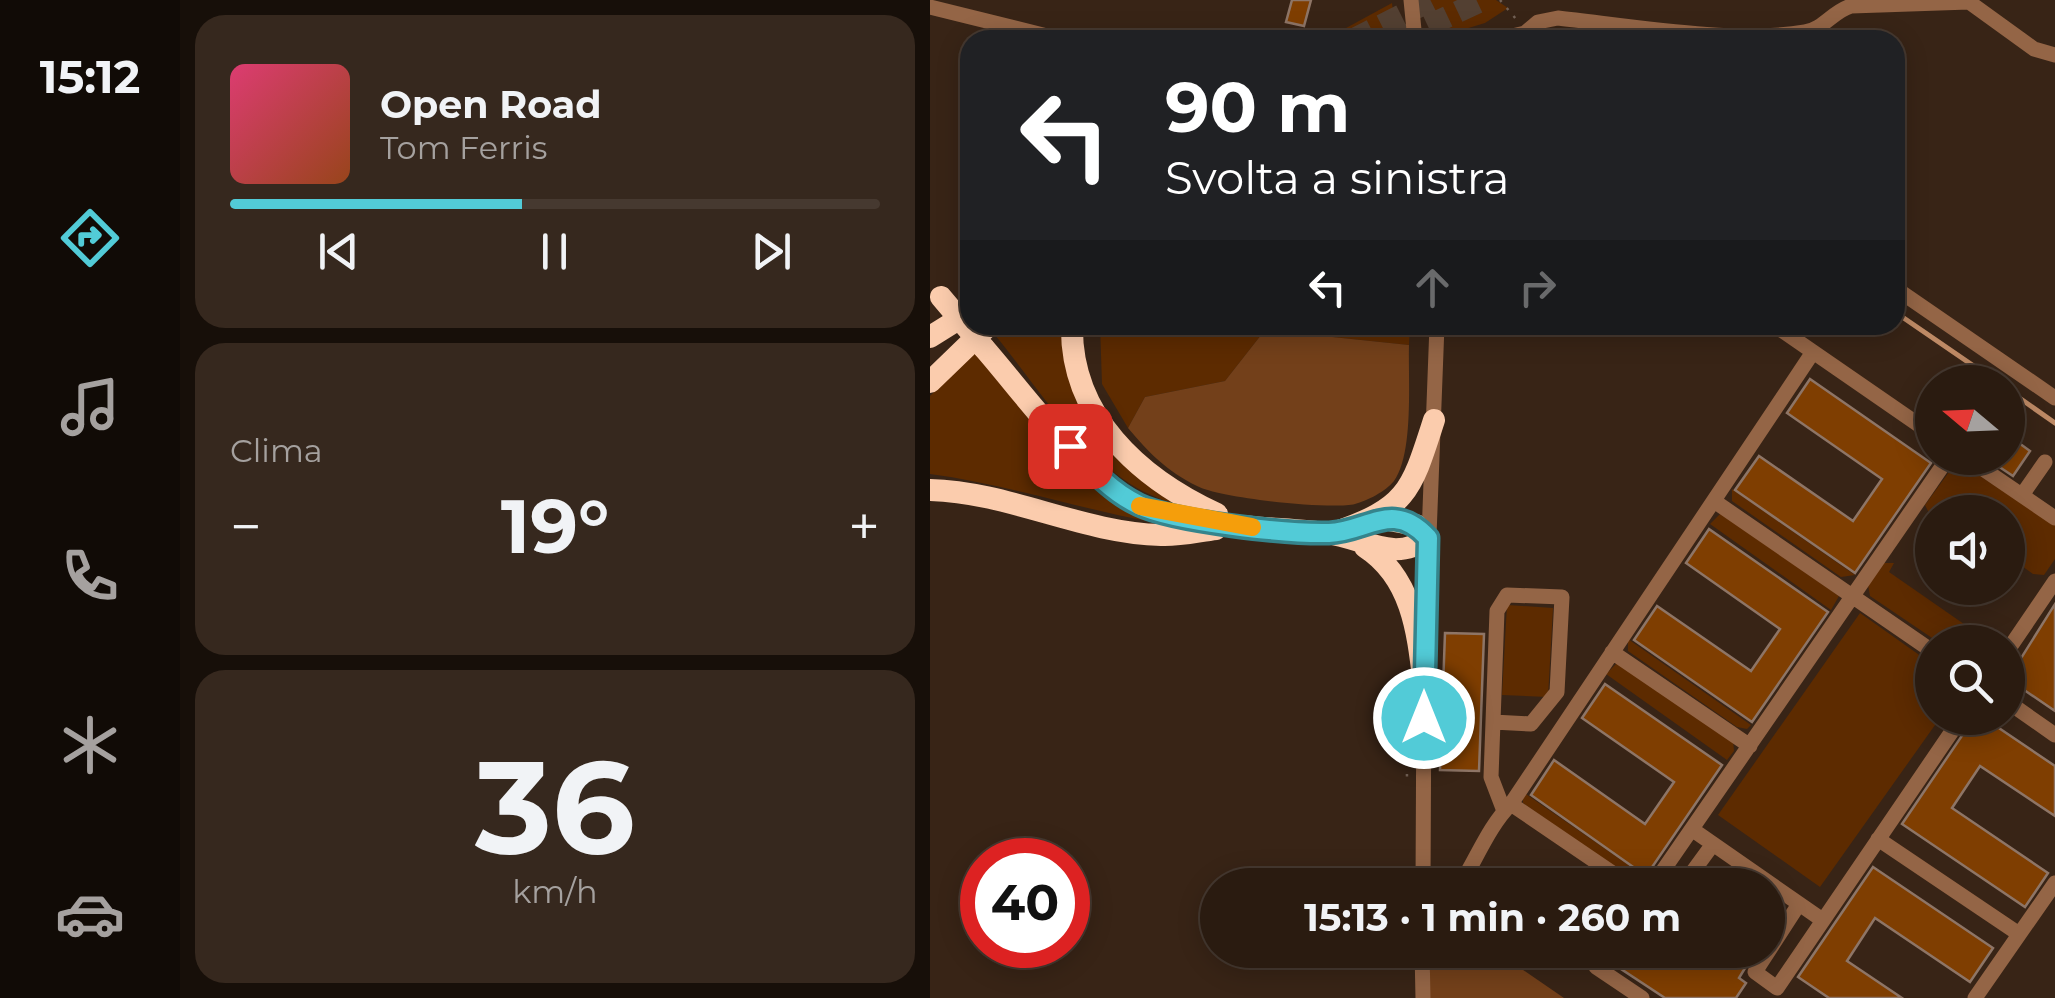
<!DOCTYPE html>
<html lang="it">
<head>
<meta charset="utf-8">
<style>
	:root { --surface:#2a1b10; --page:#36281e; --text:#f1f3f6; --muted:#a5a19f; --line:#463930; --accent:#52cbd7 }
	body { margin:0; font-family:Montserrat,sans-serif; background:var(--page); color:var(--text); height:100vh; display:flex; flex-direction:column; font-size:38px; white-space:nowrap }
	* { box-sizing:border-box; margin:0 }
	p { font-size:32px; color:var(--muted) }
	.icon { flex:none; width:55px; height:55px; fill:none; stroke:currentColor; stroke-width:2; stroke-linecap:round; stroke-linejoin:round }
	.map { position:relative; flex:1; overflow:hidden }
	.side { display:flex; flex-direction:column; gap:15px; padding:15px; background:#170f09; width:750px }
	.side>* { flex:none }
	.guide { position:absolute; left:30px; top:30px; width:945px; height:305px; border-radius:30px; box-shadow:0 5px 25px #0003,0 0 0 2px var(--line); background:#202124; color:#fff; overflow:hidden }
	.needle { width:65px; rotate:289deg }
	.fabs { position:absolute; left:985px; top:365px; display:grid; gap:20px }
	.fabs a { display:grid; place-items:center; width:110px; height:110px; border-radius:50%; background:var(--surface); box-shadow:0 5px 25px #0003,0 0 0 2px var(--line); font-size:50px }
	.speed { position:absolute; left:30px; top:838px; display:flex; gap:20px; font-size:50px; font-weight:700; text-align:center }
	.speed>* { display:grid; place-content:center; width:130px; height:130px; border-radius:50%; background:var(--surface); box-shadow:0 5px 25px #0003,0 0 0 2px var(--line); line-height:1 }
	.speed .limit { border:15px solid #d22; background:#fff; color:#111 }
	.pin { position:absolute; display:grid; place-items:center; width:85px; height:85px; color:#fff; margin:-42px; border-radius:20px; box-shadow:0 5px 15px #0006 }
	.me { position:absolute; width:110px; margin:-55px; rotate:0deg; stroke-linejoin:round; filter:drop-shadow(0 0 8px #0008) }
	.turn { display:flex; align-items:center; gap:35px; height:210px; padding:0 40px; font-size:45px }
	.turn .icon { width:130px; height:130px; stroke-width:2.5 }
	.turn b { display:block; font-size:70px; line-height:85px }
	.lanes { display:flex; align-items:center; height:95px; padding:0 40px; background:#0003; justify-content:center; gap:50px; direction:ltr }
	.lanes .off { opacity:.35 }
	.big { font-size:75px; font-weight:700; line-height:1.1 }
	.side .tile { flex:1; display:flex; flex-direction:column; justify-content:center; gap:15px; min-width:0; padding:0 35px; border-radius:30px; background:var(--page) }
	.side .dial { align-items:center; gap:0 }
	.dial b { font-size:130px; line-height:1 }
	.song { display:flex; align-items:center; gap:30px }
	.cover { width:120px; height:120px; border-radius:15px; background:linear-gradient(135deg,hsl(340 70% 55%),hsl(20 70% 35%)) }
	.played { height:10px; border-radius:5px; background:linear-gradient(90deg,var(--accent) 45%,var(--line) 45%) }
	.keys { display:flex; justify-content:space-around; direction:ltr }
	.heat { display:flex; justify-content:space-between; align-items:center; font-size:55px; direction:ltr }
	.trip { position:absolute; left:270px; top:868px; width:585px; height:100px; border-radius:50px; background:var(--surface); box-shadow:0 5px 25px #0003,0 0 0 2px var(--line); font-weight:700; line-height:100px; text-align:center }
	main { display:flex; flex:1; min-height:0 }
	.dock { display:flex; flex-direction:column; width:180px; justify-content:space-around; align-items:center; background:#110b06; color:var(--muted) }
	.dock .icon { width:70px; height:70px }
	.dock .active { color:var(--accent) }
	.dock b { font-size:45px; color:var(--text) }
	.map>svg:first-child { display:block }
</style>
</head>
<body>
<main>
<nav class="dock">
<b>15:12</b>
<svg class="icon active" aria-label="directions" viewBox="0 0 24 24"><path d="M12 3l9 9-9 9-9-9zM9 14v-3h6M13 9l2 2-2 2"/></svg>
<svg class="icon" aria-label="music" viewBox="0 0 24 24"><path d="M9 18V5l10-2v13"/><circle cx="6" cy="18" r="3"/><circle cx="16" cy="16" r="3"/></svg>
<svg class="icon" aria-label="phone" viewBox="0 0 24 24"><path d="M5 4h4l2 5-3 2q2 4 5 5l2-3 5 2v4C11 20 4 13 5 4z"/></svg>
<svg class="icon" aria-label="climate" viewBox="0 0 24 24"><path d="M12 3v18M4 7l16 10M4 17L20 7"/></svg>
<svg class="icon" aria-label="car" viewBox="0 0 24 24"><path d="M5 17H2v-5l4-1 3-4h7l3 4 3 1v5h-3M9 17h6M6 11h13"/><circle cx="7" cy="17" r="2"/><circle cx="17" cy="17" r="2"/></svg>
</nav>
<section class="side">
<div class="tile">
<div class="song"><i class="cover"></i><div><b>Open Road</b><p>Tom Ferris</p></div></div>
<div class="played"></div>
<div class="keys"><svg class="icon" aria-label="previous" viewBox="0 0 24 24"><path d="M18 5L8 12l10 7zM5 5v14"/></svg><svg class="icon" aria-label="pause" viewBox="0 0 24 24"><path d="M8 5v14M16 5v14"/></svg><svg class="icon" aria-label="next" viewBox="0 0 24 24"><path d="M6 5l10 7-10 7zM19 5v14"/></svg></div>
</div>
<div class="tile"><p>Clima</p>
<div class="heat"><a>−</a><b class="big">19°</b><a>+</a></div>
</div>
<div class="tile dial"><b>36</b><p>km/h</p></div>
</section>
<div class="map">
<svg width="1125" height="998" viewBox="0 0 1125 998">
	<rect width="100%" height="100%" fill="#382416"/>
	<path fill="#5d2b00" d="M497,0H566L578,8L555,23L522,33L507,25Z
		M462,3L466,40H394Z
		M76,325H131C139,424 178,450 252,505C168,488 116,397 65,335Z
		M170,325H480L479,345L335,330L295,381L215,397L198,428L172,384Z
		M46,350L222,522C147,508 75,484 0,474V396Z
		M1027,461L1125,525V559L1114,575L1103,574L1078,556V512H1015L1005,505L999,513L995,505Z
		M802,489L925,575L911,577L802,501Z
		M791,513L909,596L901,610L780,524Z
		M954,563H964L959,572L1057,640L1063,632L1068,642H1008L940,596L938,585Z
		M577,605L623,608L618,697L572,695Z
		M930,613L1002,664V718H1010L890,887L788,815Z
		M698,639L821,725L817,729L807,727L698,651Z
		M687,663L803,740L804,751L797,760L676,674Z
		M593,792L716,877L712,881L702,880L593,803Z"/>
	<path fill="#73401a" d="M335,330L479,345C478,380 484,453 464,481C456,491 437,501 425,504C400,510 289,498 267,486C237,471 219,453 198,428L215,397L295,381Z
		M500,950H564L634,998H500Z"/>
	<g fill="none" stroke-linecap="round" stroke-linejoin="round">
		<path stroke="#be8a65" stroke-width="5" d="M965,312L1067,382
			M1078,390L1125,423"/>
	</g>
	<path fill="#7f3e01" stroke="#8e7566" stroke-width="2.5" d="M362,0H381L374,26L356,22Z
		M880,379L1001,463L925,573L805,490L829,456L923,521L952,479L857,413Z
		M1078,435L1100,451L1083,476L1056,458H1078Z
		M779,529L898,612L822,722L704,640L727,606L821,671L850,629L756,563Z
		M1125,604V711L1078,679Z
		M515,633L554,634L549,771L510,770Z
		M675,684L792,765L716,876L601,795L624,760L715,824L744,782L652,718Z
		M1044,718H1054L1125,766V816L1050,766L1022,808L1118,873L1095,907L972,824Z
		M943,867L1063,948L1040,982L945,918L917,961L972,998H899L868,977Z
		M690,950H826L809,978L816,983L806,998H735L682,963Z"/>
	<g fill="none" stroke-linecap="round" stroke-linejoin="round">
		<path stroke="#534032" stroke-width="22" stroke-dasharray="22 11" stroke-linecap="butt" d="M422,40L502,0
			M468,40L553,0"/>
		<path stroke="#736155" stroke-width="2.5" stroke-dasharray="2.5 8" stroke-linecap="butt" d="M570,0L586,19
			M475,690L477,777"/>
		<path stroke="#946546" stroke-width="15" d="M481,0L485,40
			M0,7L133,40
			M595,33L608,22L628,18C700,26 805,44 875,32C894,29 903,11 921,6L1039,2L1104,49L1125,55
			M565,40L595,33L605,40
			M965,288L1125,398
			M844,325L1002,434
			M1037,458L1125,518
			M1092,495L1115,462
			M784,501L1002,651
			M495,641L507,325
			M1078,650L1125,581
			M682,652L820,746
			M1078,702L1125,735
			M563,722L601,724L627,692L632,597L577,595L567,611L561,777L574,811
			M581,804L700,885
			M763,830L891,919
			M948,839L1089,934
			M493,885L494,679
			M530,885C547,858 559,826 581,804L883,352
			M723,885L1018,458
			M753,885L783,844
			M869,904L825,972L847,988L1031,718
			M492,950L493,998
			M677,950L666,967L712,998
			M1045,998L1125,883"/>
		<path stroke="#fbccad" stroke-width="22" d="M142,325C140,416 209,478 287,514
			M0,337L40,312
			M54,348C95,395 154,478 209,505C254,527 345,527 397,533C432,537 465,564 497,538L486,525L448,518
			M0,382L59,325
			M0,490C79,492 152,533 231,535C249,536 269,531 286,529
			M403,533C477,508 481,492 504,420
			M435,547C483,578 488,634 494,686"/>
		<path stroke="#fbccad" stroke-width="22" d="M11,297L54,348"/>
	</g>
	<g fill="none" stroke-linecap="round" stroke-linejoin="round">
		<defs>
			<path id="route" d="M140,446C160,468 181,492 209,505C245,522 358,534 399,533C437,532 463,499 498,538L494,718"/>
		</defs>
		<use href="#route" stroke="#35848c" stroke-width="25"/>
		<use href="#route" stroke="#52cbd7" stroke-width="18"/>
		<path stroke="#f59e0b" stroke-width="18" d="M210,506L322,527"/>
	</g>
</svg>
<div class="fabs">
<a><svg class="needle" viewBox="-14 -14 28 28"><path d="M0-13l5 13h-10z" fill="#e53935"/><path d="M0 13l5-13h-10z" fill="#a5a19f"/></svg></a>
<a><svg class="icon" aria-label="sound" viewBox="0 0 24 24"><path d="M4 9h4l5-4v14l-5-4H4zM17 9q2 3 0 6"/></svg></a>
<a><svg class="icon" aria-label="search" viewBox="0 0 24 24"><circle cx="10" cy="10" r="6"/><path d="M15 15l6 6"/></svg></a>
</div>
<div class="speed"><div class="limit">40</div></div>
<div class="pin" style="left:140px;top:446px;background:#d93025"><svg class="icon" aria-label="arrive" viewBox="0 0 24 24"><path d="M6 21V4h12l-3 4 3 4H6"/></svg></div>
<svg class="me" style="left:494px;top:718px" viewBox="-20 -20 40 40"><circle r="17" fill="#52cbd7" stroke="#fff" stroke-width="3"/><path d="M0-11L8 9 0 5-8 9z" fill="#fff"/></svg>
<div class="trip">15:13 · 1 min · 260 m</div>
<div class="guide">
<div class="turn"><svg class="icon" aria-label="left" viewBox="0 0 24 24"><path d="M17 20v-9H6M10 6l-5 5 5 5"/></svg><div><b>90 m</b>Svolta a sinistra</div></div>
<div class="lanes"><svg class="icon" aria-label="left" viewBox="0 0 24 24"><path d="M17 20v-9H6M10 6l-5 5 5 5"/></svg><svg class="icon off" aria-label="ahead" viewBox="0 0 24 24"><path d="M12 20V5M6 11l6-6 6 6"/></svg><svg class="icon off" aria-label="right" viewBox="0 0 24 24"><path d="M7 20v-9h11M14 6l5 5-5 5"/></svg></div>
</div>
</div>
</main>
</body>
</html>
